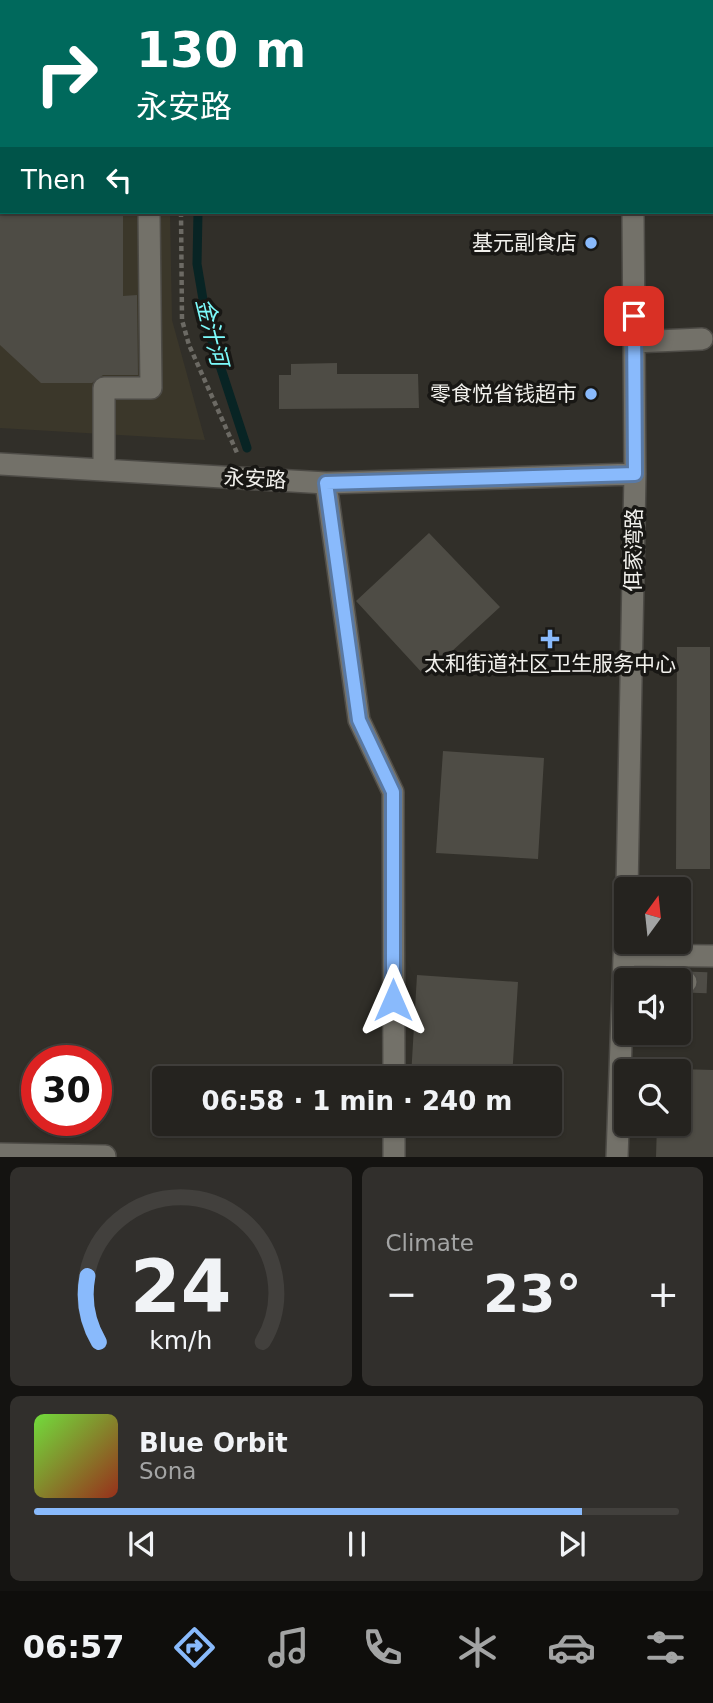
<!DOCTYPE html>
<html lang="en">
<head>
<meta charset="utf-8">
<style>
	:root { --surface:#25231f; --page:#312f2c; --text:#f1f3f6; --muted:#a3a4a4; --line:#42403d; --accent:#89bafc }
	body { margin:0; font-family:"DejaVu Sans","Noto Sans SC",sans-serif; background:var(--page); color:var(--text); height:100vh; display:flex; flex-direction:column; font-size:26px; white-space:nowrap }
	* { box-sizing:border-box; margin:0 }
	p { font-size:23px; color:var(--muted) }
	.icon { flex:none; width:38px; height:38px; fill:none; stroke:currentColor; stroke-width:2; stroke-linecap:round; stroke-linejoin:round }
	.map { position:relative; height:1157px; overflow:hidden }
	.sheet { display:flex; flex-direction:column; gap:10px; padding:10px; background:#141311; flex:1 }
	.sheet>* { flex:none }
	.guide { position:absolute; left:0px; top:0px; width:714px; height:214px; box-shadow:0 2px 5px #0004,0 0 0 2px var(--line); background:#00695c; color:#fff; overflow:hidden }
	.needle { width:46px; rotate:15deg }
	.tools { position:absolute; left:614px; top:877px; display:grid; gap:14px }
	.tools a { display:grid; place-items:center; width:77px; height:77px; border-radius:7px; background:var(--surface); box-shadow:0 2px 5px #0004,0 0 0 2px var(--line); font-size:35px }
	.speed { position:absolute; left:21px; top:1045px; display:flex; gap:14px; font-size:35px; font-weight:700; text-align:center }
	.speed>* { display:grid; place-content:center; width:91px; height:91px; border-radius:50%; background:var(--surface); box-shadow:0 2px 5px #0004,0 0 0 2px var(--line); line-height:1 }
	.speed .limit { border:10px solid #d22; background:#fff; color:#111 }
	.pin { position:absolute; display:grid; place-items:center; width:60px; height:60px; color:#fff; margin:-30px; border-radius:14px; box-shadow:0 4px 10px #0006 }
	.me { position:absolute; width:77px; margin:-38px; rotate:0deg; stroke-linejoin:round; filter:drop-shadow(0 0 5px #0008) }
	.turn { display:flex; align-items:center; gap:24px; height:147px; padding:0 21px; font-size:32px }
	.turn .icon { width:91px; height:91px; stroke-width:2.5 }
	.turn b { display:block; font-size:49px; line-height:60px }
	.then { display:flex; align-items:center; height:66px; padding:0 21px; background:#0003; gap:14px; font-size:26px }
	.big { font-size:52px; font-weight:800; line-height:1.1 }
	.sheet .card { flex:1; display:flex; flex-direction:column; justify-content:center; gap:10px; min-width:0; padding:0 24px; border-radius:10px; background:var(--page) }
	.sheet .dial { align-items:center; gap:0 }
	.dial svg { height:182px; overflow:visible; fill:none; stroke:var(--line); stroke-width:7; stroke-linecap:round; text-anchor:middle }
	.dial text { fill:var(--text); stroke:none }
	.song { display:flex; align-items:center; gap:21px }
	.cover { width:84px; height:84px; border-radius:10px; background:linear-gradient(135deg,hsl(100 70% 55%),hsl(10 70% 35%)) }
	.played { height:7px; border-radius:4px; background:linear-gradient(90deg,var(--accent) 85%,var(--line) 85%) }
	.keys { display:flex; justify-content:space-around; direction:ltr }
	.heat { display:flex; justify-content:space-between; align-items:center; font-size:38px; direction:ltr }
	.sheet .tiles { flex:1; display:grid; gap:10px; grid-template-columns:1fr 1fr }
	.card:last-child { grid-column:span 2 }
	.trip { position:absolute; left:152px; top:1066px; width:410px; height:70px; border-radius:7px; background:var(--surface); box-shadow:0 2px 5px #0004,0 0 0 2px var(--line); font-weight:800; line-height:70px; text-align:center }
	.tabs { display:flex; height:112px; justify-content:space-around; align-items:center; background:#0f0e0c; color:var(--muted) }
	.tabs .icon { width:49px; height:49px }
	.tabs .on { color:var(--accent) }
	.tabs b { font-size:32px; color:var(--text) }
	.map>svg:first-child { display:block }
</style>
</head>
<body>
<div class="map">
<svg width="713" height="1157" viewBox="0 0 713 1157">
	<rect width="100%" height="100%" fill="#312f29"/>
	<path fill="#3b372a" d="M0,0H272L2,2V212H170L172,320L205,440L0,428Z"/>
	<g fill="none" stroke-linecap="round" stroke-linejoin="round">
		<path stroke="#082424" stroke-width="9" d="M324,2L326,0
			M198,212L197,264L208,329L247,448"/>
	</g>
	<path fill="#4e4c45" d="M0,212H123V296L137,295L138,375H103L92,383H41L0,345Z
		M337,363V374H418L419,408L279,409V375H291V364Z
		M429,533L500,607L425,676L356,601Z
		M677,647H710V869H676Z
		M443,751L544,758L538,859L436,853Z
		M417,975L518,982L512,1078L411,1077Z
		M679,1069L713,1070V1157H656L657,1124H679Z"/>
	<g fill="none" stroke-linecap="round" stroke-linejoin="round">
		<path stroke="#4e4c46" stroke-width="21" stroke-dasharray="21 10" stroke-linecap="butt" d="M686,982L713,983"/>
		<defs>
			<path id="minor" d="M609,0V2
				M148,2V0
				M712,98L713,97
				M634,342L702,339
				M0,464L326,483L635,474
				M104,470V388H151L149,212
				M326,483L359,720L393,792L394,1078
				M627,889L635,474L633,212
				M625,955L713,956
				M679,982H686
				M394,1124V1157
				M0,1154L105,1156
				M617,1157L626,901"/>
		</defs>
		<use href="#minor" stroke="#4d4b46" stroke-width="24"/>
		<path stroke="#6c6a64" stroke-width="4.5" stroke-dasharray="5 3.5" stroke-linecap="butt" d="M294,2L296,0
			M181,212L182,320L189,345L238,455"/>
		<use href="#minor" stroke="#737169" stroke-width="21"/>
	</g>
	<g fill="none" stroke-linecap="round" stroke-linejoin="round">
		<defs>
			<path id="route" d="M393,1000V792L359,720L326,483L635,474L634,316"/>
		</defs>
		<use href="#route" stroke="#5979a4" stroke-width="18"/>
		<use href="#route" stroke="#89bafc" stroke-width="12"/>
	</g>
	<g fill="#89bafc" stroke="#181714" stroke-width="2.5">
		<circle cx="591" cy="243" r="7"/>
		<circle cx="591" cy="394" r="7"/>
		<path d="M546.5 628.5h7v7h7v7h-7v7h-7v-7h-7v-7h7z"/>
	</g>
	<g text-anchor="middle" stroke-width="7" stroke-linejoin="round" paint-order="stroke">
		<g font-size="21" fill="#f1f0ec" stroke="#181714" text-anchor="end">
			<text x="577" y="250">基元副食店</text>
			<text x="577" y="401">零食悦省钱超市</text>
			<text x="550" y="671" text-anchor="middle">太和街道社区卫生服务中心</text>
		</g>
		<g font-size="21" fill="#f1f0ec" stroke="#181714">
			<text transform="translate(255 479) rotate(3)" y="7">永安路</text>
			<text transform="translate(634 550) rotate(-89)" y="7">佴家湾路</text>
		</g>
		<g font-size="23" font-style="italic" fill="#7cfbfb" stroke="#181714">
			<text transform="translate(212 332) rotate(76)" y="8">金汁河</text>
		</g>
	</g>
</svg>
<div class="tools">
<a><svg class="needle" viewBox="-14 -14 28 28"><path d="M0-13l5 13h-10z" fill="#e53935"/><path d="M0 13l5-13h-10z" fill="#a3a4a4"/></svg></a>
<a><svg class="icon" aria-label="sound" viewBox="0 0 24 24"><path d="M4 9h4l5-4v14l-5-4H4zM17 9q2 3 0 6"/></svg></a>
<a><svg class="icon" aria-label="search" viewBox="0 0 24 24"><circle cx="10" cy="10" r="6"/><path d="M15 15l6 6"/></svg></a>
</div>
<div class="speed"><div class="limit">30</div></div>
<div class="pin" style="left:634px;top:316px;background:#d93025"><svg class="icon" aria-label="arrive" viewBox="0 0 24 24"><path d="M6 21V4h12l-3 4 3 4H6"/></svg></div>
<svg class="me" style="left:393px;top:1000px" viewBox="-20 -20 40 40"><path d="M0-17L14 15 0 8-14 15z" fill="#89bafc" stroke="#fff" stroke-width="4"/></svg>
<div class="trip">06:58 · 1 min · 240 m</div>
<div class="guide">
<div class="turn"><svg class="icon" aria-label="right" viewBox="0 0 24 24"><path d="M7 20v-9h11M14 6l5 5-5 5"/></svg><div><b>130 m</b>永安路</div></div>
<div class="then">Then<svg class="icon" aria-label="left" viewBox="0 0 24 24"><path d="M17 20v-9H6M10 6l-5 5 5 5"/></svg></div>
</div>
</div>
<section class="sheet">
<div class="tiles">
<div class="card dial"><svg viewBox="0 0 100 80">
<path d="M14 69A42 42 0 1 1 86 69"/>
<path d="M14 69A42 42 0 0 1 9 40" stroke="#89bafc"/>
<text x="50" y="56" font-size="32" font-weight="700">24</text>
<text x="50" y="72" font-size="11">km/h</text>
</svg></div>
<div class="card"><p>Climate</p>
<div class="heat"><a>−</a><b class="big">23°</b><a>+</a></div>
</div>
<div class="card">
<div class="song"><i class="cover"></i><div><b>Blue Orbit</b><p>Sona</p></div></div>
<div class="played"></div>
<div class="keys"><svg class="icon" aria-label="previous" viewBox="0 0 24 24"><path d="M18 5L8 12l10 7zM5 5v14"/></svg><svg class="icon" aria-label="pause" viewBox="0 0 24 24"><path d="M8 5v14M16 5v14"/></svg><svg class="icon" aria-label="next" viewBox="0 0 24 24"><path d="M6 5l10 7-10 7zM19 5v14"/></svg></div>
</div>
</div>
</section>
<nav class="tabs">
<b>06:57</b>
<svg class="icon on" aria-label="directions" viewBox="0 0 24 24"><path d="M12 3l9 9-9 9-9-9zM9 14v-3h6M13 9l2 2-2 2"/></svg>
<svg class="icon" aria-label="music" viewBox="0 0 24 24"><path d="M9 18V5l10-2v13"/><circle cx="6" cy="18" r="3"/><circle cx="16" cy="16" r="3"/></svg>
<svg class="icon" aria-label="phone" viewBox="0 0 24 24"><path d="M5 4h4l2 5-3 2q2 4 5 5l2-3 5 2v4C11 20 4 13 5 4z"/></svg>
<svg class="icon" aria-label="climate" viewBox="0 0 24 24"><path d="M12 3v18M4 7l16 10M4 17L20 7"/></svg>
<svg class="icon" aria-label="car" viewBox="0 0 24 24"><path d="M5 17H2v-5l4-1 3-4h7l3 4 3 1v5h-3M9 17h6M6 11h13"/><circle cx="7" cy="17" r="2"/><circle cx="17" cy="17" r="2"/></svg>
<svg class="icon" aria-label="filters" viewBox="0 0 24 24"><path d="M4 7h16M4 17h16"/><circle cx="9" cy="7" r="2"/><circle cx="15" cy="17" r="2"/></svg>
</nav>
</body>
</html>
